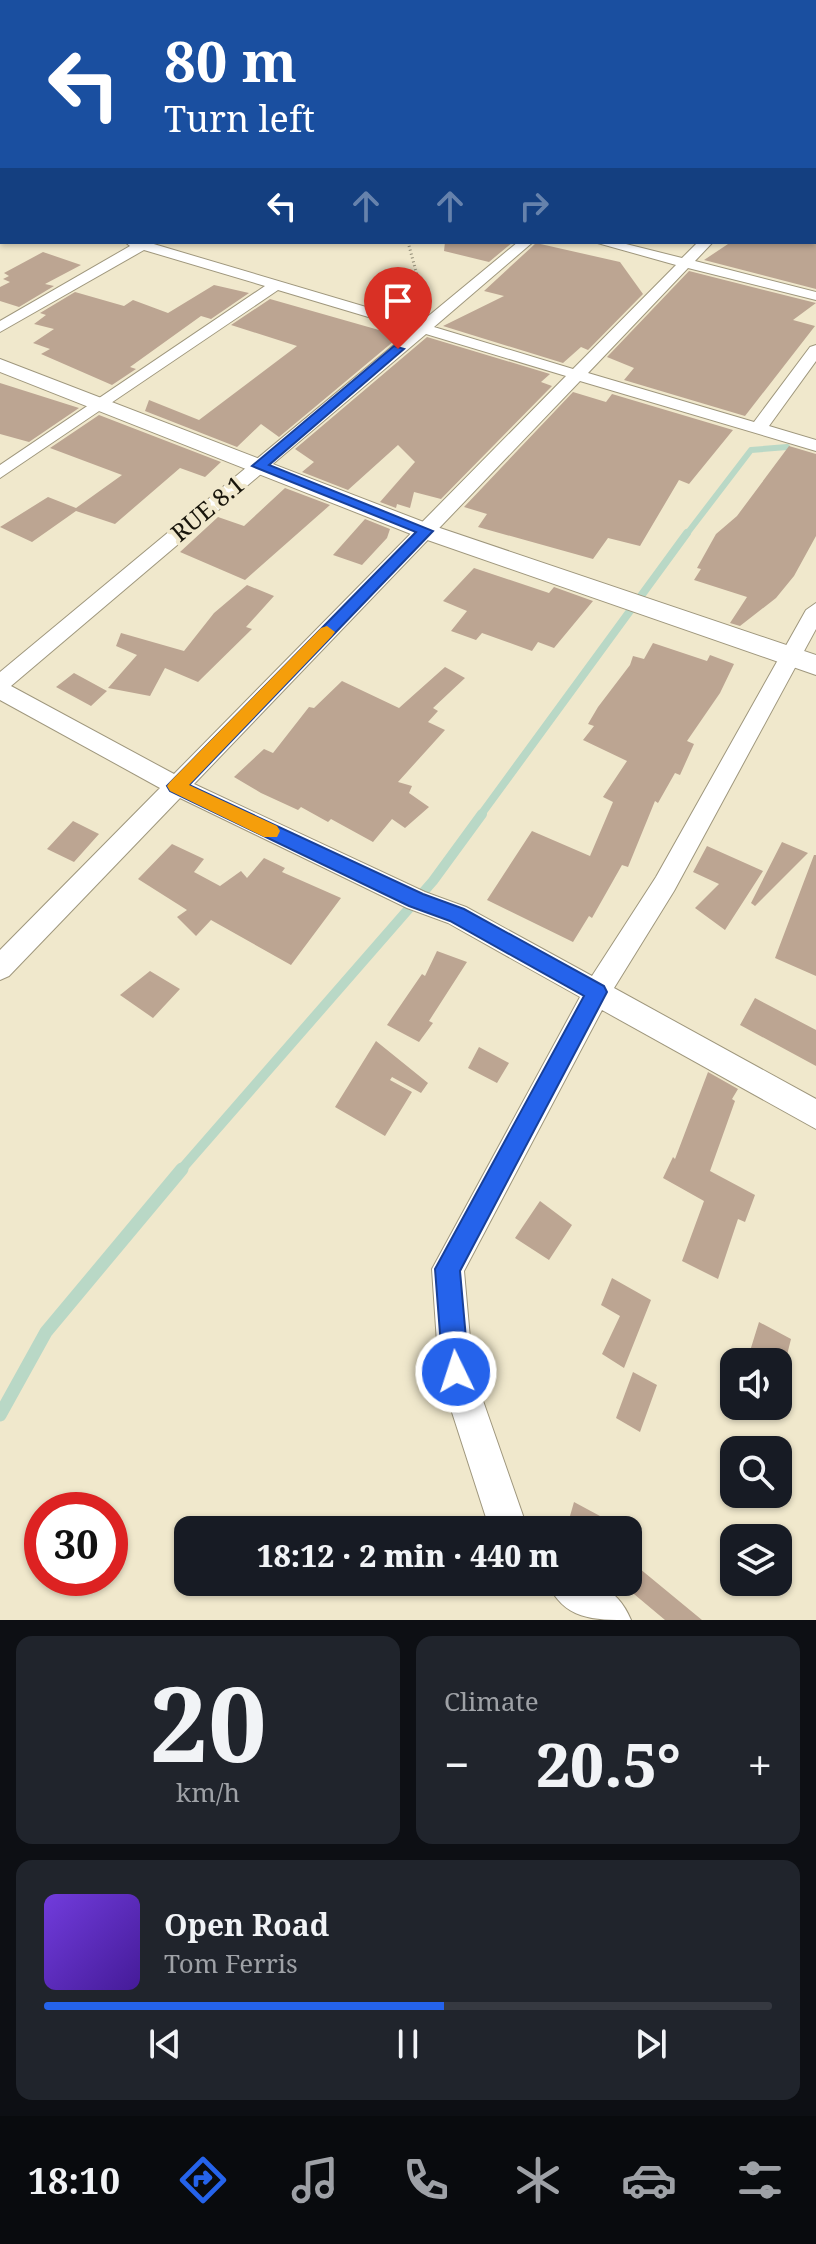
<!DOCTYPE html>
<html lang="en">
<head>
<meta charset="utf-8">
<style>
	:root { --surface:#171b24; --page:#20242c; --text:#f1f3f6; --muted:#9ea1a6; --line:#363941; --accent:#2563eb }
	body { margin:0; font-family:"Noto Serif",serif; background:var(--page); color:var(--text); height:100vh; display:flex; flex-direction:column; font-size:30px; white-space:nowrap }
	* { box-sizing:border-box; margin:0 }
	p { font-size:26px; color:var(--muted) }
	.icon { flex:none; width:44px; height:44px; fill:none; stroke:currentColor; stroke-width:2; stroke-linecap:round; stroke-linejoin:round }
	.map { position:relative; height:1620px; overflow:hidden }
	.panel { display:flex; flex-direction:column; gap:16px; padding:16px; background:#0d0f14; flex:1 }
	.panel>* { flex:none }
	.guide { position:absolute; left:0px; top:0px; width:816px; height:244px; box-shadow:0 2px 6px #0004; background:#1a4fa0; color:#fff; overflow:hidden }
	.buttons { position:absolute; left:720px; top:1348px; display:grid; gap:16px }
	.buttons a { display:grid; place-items:center; width:72px; height:72px; border-radius:16px; background:var(--surface); box-shadow:0 2px 6px #0004; font-size:40px }
	.speed { position:absolute; left:24px; top:1492px; display:flex; gap:16px; font-size:40px; font-weight:700; text-align:center }
	.speed>* { display:grid; place-content:center; width:104px; height:104px; border-radius:50%; background:var(--surface); box-shadow:0 2px 6px #0004; line-height:1 }
	.speed .limit { border:12px solid #d22; background:#fff; color:#111 }
	.pin { position:absolute; display:grid; place-items:center; width:68px; height:68px; color:#fff; margin:-82px -34px; border-radius:50% 50% 50% 0; rotate:-45deg; box-shadow:0 0 8px #0007 }
	.pin .icon { rotate:45deg }
	.me { position:absolute; width:88px; margin:-44px; rotate:356deg; stroke-linejoin:round; filter:drop-shadow(0 0 6px #0008) }
	.turn { display:flex; align-items:center; gap:28px; height:168px; padding:0 32px; font-size:36px }
	.turn .icon { width:104px; height:104px; stroke-width:2.5 }
	.turn b { display:block; font-size:56px; line-height:68px }
	.lanes { display:flex; align-items:center; height:76px; padding:0 32px; background:#0003; justify-content:center; gap:40px; direction:ltr }
	.lanes .off { opacity:.35 }
	.big { font-size:60px; font-weight:800; line-height:1.1 }
	.panel .card { flex:1; display:flex; flex-direction:column; justify-content:center; gap:12px; min-width:0; padding:0 28px; border-radius:16px; background:var(--page) }
	.panel .dial { align-items:center; gap:0 }
	.dial b { font-size:104px; line-height:1 }
	.song { display:flex; align-items:center; gap:24px }
	.cover { width:96px; height:96px; border-radius:12px; background:linear-gradient(135deg,hsl(260 70% 55%),hsl(260 70% 35%)) }
	.played { height:8px; border-radius:4px; background:linear-gradient(90deg,var(--accent) 55%,var(--line) 55%) }
	.keys { display:flex; justify-content:space-around; direction:ltr }
	.heat { display:flex; justify-content:space-between; align-items:center; font-size:44px; direction:ltr }
	.panel .tiles { flex:1; display:grid; gap:16px; grid-template-columns:1fr 1fr }
	.card:last-child { grid-column:span 2 }
	.trip { position:absolute; left:174px; top:1516px; width:468px; height:80px; border-radius:16px; background:var(--surface); box-shadow:0 2px 6px #0004; font-weight:800; line-height:80px; text-align:center }
	.menu { display:flex; height:128px; justify-content:space-around; align-items:center; background:#090b0e; color:var(--muted) }
	.menu .icon { width:56px; height:56px }
	.menu .current { color:var(--accent) }
	.menu b { font-size:36px; color:var(--text) }
	.map>svg:first-child { display:block }
</style>
</head>
<body>
<div class="map">
<svg width="816" height="1620" viewBox="0 0 816 1620">
	<rect width="100%" height="100%" fill="#f0e8cc"/>
	<g fill="none" stroke-linecap="round" stroke-linejoin="round">
		<path stroke="#b9d8c6" stroke-width="6" d="M686,535L751,450L787,447"/>
		<path stroke="#b9d8c6" stroke-width="8" d="M480,816L687,533"/>
		<path stroke="#b9d8c6" stroke-width="10" d="M180,1171L433,881L482,814"/>
		<path stroke="#b9d8c6" stroke-width="13" d="M0,1415L46,1332L182,1169"/>
	</g>
	<path fill="#bca592" d="M445,242H513L489,262L444,251Z
		M731,242H816V289L704,260Z
		M536,243L620,262L643,294L588,350L581,347L563,363L443,326L504,296L484,291Z
		M43,252L81,265L45,284L54,286L19,307L0,301V287L10,282L3,279L9,276L4,273Z
		M689,271L816,303L793,320L815,326L745,416L624,380L634,368L607,357Z
		M214,285L249,293L211,319L201,316L130,367L136,369L112,385L41,354L50,349L33,343L54,329L34,324L46,315L40,313L75,292L124,306L133,300L168,313Z
		M270,299L400,336L279,437L261,424L237,447L145,411L149,400L199,420L297,346L231,325Z
		M427,337L550,374L541,382L552,386L441,499L414,492L410,508L397,504L396,508L380,502L415,462L398,445L348,490L302,472L314,462L295,449Z
		M0,383L79,408L29,442L0,434Z
		M573,392L606,402L612,394L733,430L689,484L679,480L640,546L608,538L593,559L478,527L487,514L464,507Z
		M99,415L221,462L205,477L180,468L115,524L76,511L32,542L0,527L48,497L76,508L122,475L50,448Z
		M789,446L816,454V536L794,576L776,598L740,626L730,623L747,597L694,580L701,569L697,568L716,534L737,516Z
		M285,488L330,505L245,580L180,552L218,517L244,526Z
		M365,519L390,529L387,538L362,565L333,555Z
		M474,568L549,593L554,587L593,601L554,648L538,642L532,651L482,633L476,640L451,631L467,611L443,601Z
		M247,585L274,596L246,627L252,629L198,682L165,668L150,696L108,688L137,655L116,646L121,633L184,651L214,613Z
		M653,643L707,661L710,655L734,664L720,693L687,741L694,744L680,775L675,773L658,803L655,801L628,867L622,865L592,918L589,916L573,942L487,900L532,831L590,856L613,802L603,797L627,761L583,740L594,726L588,724L598,707L630,665L633,656L644,659Z
		M445,667L465,678L433,708L438,711L428,722L445,730L398,782L412,786L409,793L429,807L405,828L392,819L373,842L331,819L328,822L301,807L298,810L261,793L234,777L264,749L273,753L309,707L314,708L342,681L399,708Z
		M74,673L107,691L91,706L56,687Z
		M73,821L99,834L74,862L47,849Z
		M782,842L808,853L755,906L751,903Z
		M172,844L204,859L194,872L220,886L241,871L247,878L264,858L285,868L282,872L341,898L291,965L211,920L196,936L177,917L187,910L138,879Z
		M707,846L763,871L725,930L695,908L719,884L693,872Z
		M814,855H816V976L775,958Z
		M437,951L467,962L429,1021L433,1023L419,1042L387,1025L422,974L425,976Z
		M150,971L180,989L153,1018L120,995Z
		M755,998L816,1030V1066L740,1025Z
		M376,1041L428,1083L421,1093L392,1077L390,1080L412,1092L385,1136L335,1107Z
		M479,1047L509,1063L497,1083L468,1068Z
		M708,1072L738,1089L732,1099L735,1101L710,1171L755,1195L745,1222L738,1219L718,1279L682,1261L704,1201L663,1178L673,1157L675,1159Z
		M540,1201L572,1225L549,1260L515,1238Z
		M612,1278L651,1300L624,1368L602,1354L620,1316L601,1305Z
		M759,1322L791,1339L784,1367L750,1351Z
		M633,1372L657,1385L640,1432L616,1418Z
		M574,1502L626,1530H566Z
		M628,1559L702,1620H665L628,1589Z"/>
	<g fill="none" stroke-linecap="round" stroke-linejoin="round">
		<defs>
			<path id="street" d="M278,0H297L299,2H280Z
				M584,0H603L605,2H586Z
				M808,0H816V2H806Z
				M0,3H2V9H0Z
				M814,36H816V42H814Z
				M0,65H2V71H0Z
				M0,88H2V94H0Z
				M814,99H816V106H814Z
				M816,125V134L814,135V126Z
				M2,131V140L0,141V132Z
				M814,180H816V188H814Z
				M0,198L2,199V207L0,206Z
				M0,218H2L0,227Z
				M125,242H147L420,323L518,242H533L434,327L573,369L676,265L594,242H618L682,258L698,242H713L695,261L816,292V300L688,268L588,373L754,422L810,347L816,345V361L769,426L816,440V451L580,381L194,784L425,892L466,907L592,976L656,877L806,610L816,603V629L674,891L614,988L816,1099V1129L602,1010L464,1271L473,1372L528,1530H490L439,1372L432,1269L580,997L448,923L407,908L180,798L9,976L0,980V950L160,788L0,700V672L412,330L278,290L0,478V465L265,286L144,250L0,332V321L130,246ZM426,334L566,376L174,774L11,686Z
				M547,1582C585,1582 614,1579 631,1620C593,1620 564,1620 547,1582Z"/>
			<path id="secondary" d="M0,359L434,526L816,655V675L416,536L0,372Z"/>
		</defs>
		<use href="#street" stroke="#9f977d" stroke-width="2"/>
		<use href="#secondary" stroke="#9f977d" stroke-width="2"/>
		<path stroke="#928d78" stroke-width="3" stroke-dasharray="1 3" stroke-linecap="butt" d="M408,242L424,301"/>
		<use href="#street" fill="#fff" fill-rule="evenodd"/>
		<use href="#secondary" fill="#fff" fill-rule="evenodd"/>
	</g>
	<path fill="#2563eb" stroke="#184099" stroke-width="2" d="M394,346L404,349L269,465L433,531L189,785L423,894L464,909L604,986L607,992L460,1271L469,1372L465,1381L456,1385L446,1381L443,1372L435,1269L584,996L450,921L409,906L170,791L167,786L416,532L252,466Z"/>
	<path fill="#f59e0b" d="M327,626L335,632L332,636L189,785L277,826L280,831L277,837H264L170,791L167,786L170,782L321,628Z"/>
	<g text-anchor="middle" stroke-width="8" stroke-linejoin="round" paint-order="stroke">
		<g font-size="24" fill="#18150b" stroke="#f0e8cc">
			<text transform="translate(208 509) rotate(-40)" y="8">RUE 8.1</text>
		</g>
	</g>
</svg>
<div class="buttons">
<a><svg class="icon" aria-label="sound" viewBox="0 0 24 24"><path d="M4 9h4l5-4v14l-5-4H4zM17 9q2 3 0 6"/></svg></a>
<a><svg class="icon" aria-label="search" viewBox="0 0 24 24"><circle cx="10" cy="10" r="6"/><path d="M15 15l6 6"/></svg></a>
<a><svg class="icon" aria-label="layers" viewBox="0 0 24 24"><path d="M12 4l9 5-9 5-9-5zM3 14l9 5 9-5"/></svg></a>
</div>
<div class="speed"><div class="limit">30</div></div>
<div class="pin" style="left:398px;top:349px;background:#d93025"><svg class="icon" aria-label="arrive" viewBox="0 0 24 24"><path d="M6 21V4h12l-3 4 3 4H6"/></svg></div>
<svg class="me" style="left:456px;top:1372px" viewBox="-20 -20 40 40"><circle r="17" fill="#2563eb" stroke="#fff" stroke-width="3"/><path d="M0-11L8 9 0 5-8 9z" fill="#fff"/></svg>
<div class="trip">18:12 · 2 min · 440 m</div>
<div class="guide">
<div class="turn"><svg class="icon" aria-label="left" viewBox="0 0 24 24"><path d="M17 20v-9H6M10 6l-5 5 5 5"/></svg><div><b>80 m</b>Turn left</div></div>
<div class="lanes"><svg class="icon" aria-label="left" viewBox="0 0 24 24"><path d="M17 20v-9H6M10 6l-5 5 5 5"/></svg><svg class="icon off" aria-label="ahead" viewBox="0 0 24 24"><path d="M12 20V5M6 11l6-6 6 6"/></svg><svg class="icon off" aria-label="ahead" viewBox="0 0 24 24"><path d="M12 20V5M6 11l6-6 6 6"/></svg><svg class="icon off" aria-label="right" viewBox="0 0 24 24"><path d="M7 20v-9h11M14 6l5 5-5 5"/></svg></div>
</div>
</div>
<section class="panel">
<div class="tiles">
<div class="card dial"><b>20</b><p>km/h</p></div>
<div class="card"><p>Climate</p>
<div class="heat"><a>−</a><b class="big">20.5°</b><a>+</a></div>
</div>
<div class="card">
<div class="song"><i class="cover"></i><div><b>Open Road</b><p>Tom Ferris</p></div></div>
<div class="played"></div>
<div class="keys"><svg class="icon" aria-label="previous" viewBox="0 0 24 24"><path d="M18 5L8 12l10 7zM5 5v14"/></svg><svg class="icon" aria-label="pause" viewBox="0 0 24 24"><path d="M8 5v14M16 5v14"/></svg><svg class="icon" aria-label="next" viewBox="0 0 24 24"><path d="M6 5l10 7-10 7zM19 5v14"/></svg></div>
</div>
</div>
</section>
<nav class="menu">
<b>18:10</b>
<svg class="icon current" aria-label="directions" viewBox="0 0 24 24"><path d="M12 3l9 9-9 9-9-9zM9 14v-3h6M13 9l2 2-2 2"/></svg>
<svg class="icon" aria-label="music" viewBox="0 0 24 24"><path d="M9 18V5l10-2v13"/><circle cx="6" cy="18" r="3"/><circle cx="16" cy="16" r="3"/></svg>
<svg class="icon" aria-label="phone" viewBox="0 0 24 24"><path d="M5 4h4l2 5-3 2q2 4 5 5l2-3 5 2v4C11 20 4 13 5 4z"/></svg>
<svg class="icon" aria-label="climate" viewBox="0 0 24 24"><path d="M12 3v18M4 7l16 10M4 17L20 7"/></svg>
<svg class="icon" aria-label="car" viewBox="0 0 24 24"><path d="M5 17H2v-5l4-1 3-4h7l3 4 3 1v5h-3M9 17h6M6 11h13"/><circle cx="7" cy="17" r="2"/><circle cx="17" cy="17" r="2"/></svg>
<svg class="icon" aria-label="filters" viewBox="0 0 24 24"><path d="M4 7h16M4 17h16"/><circle cx="9" cy="7" r="2"/><circle cx="15" cy="17" r="2"/></svg>
</nav>
</body>
</html>
